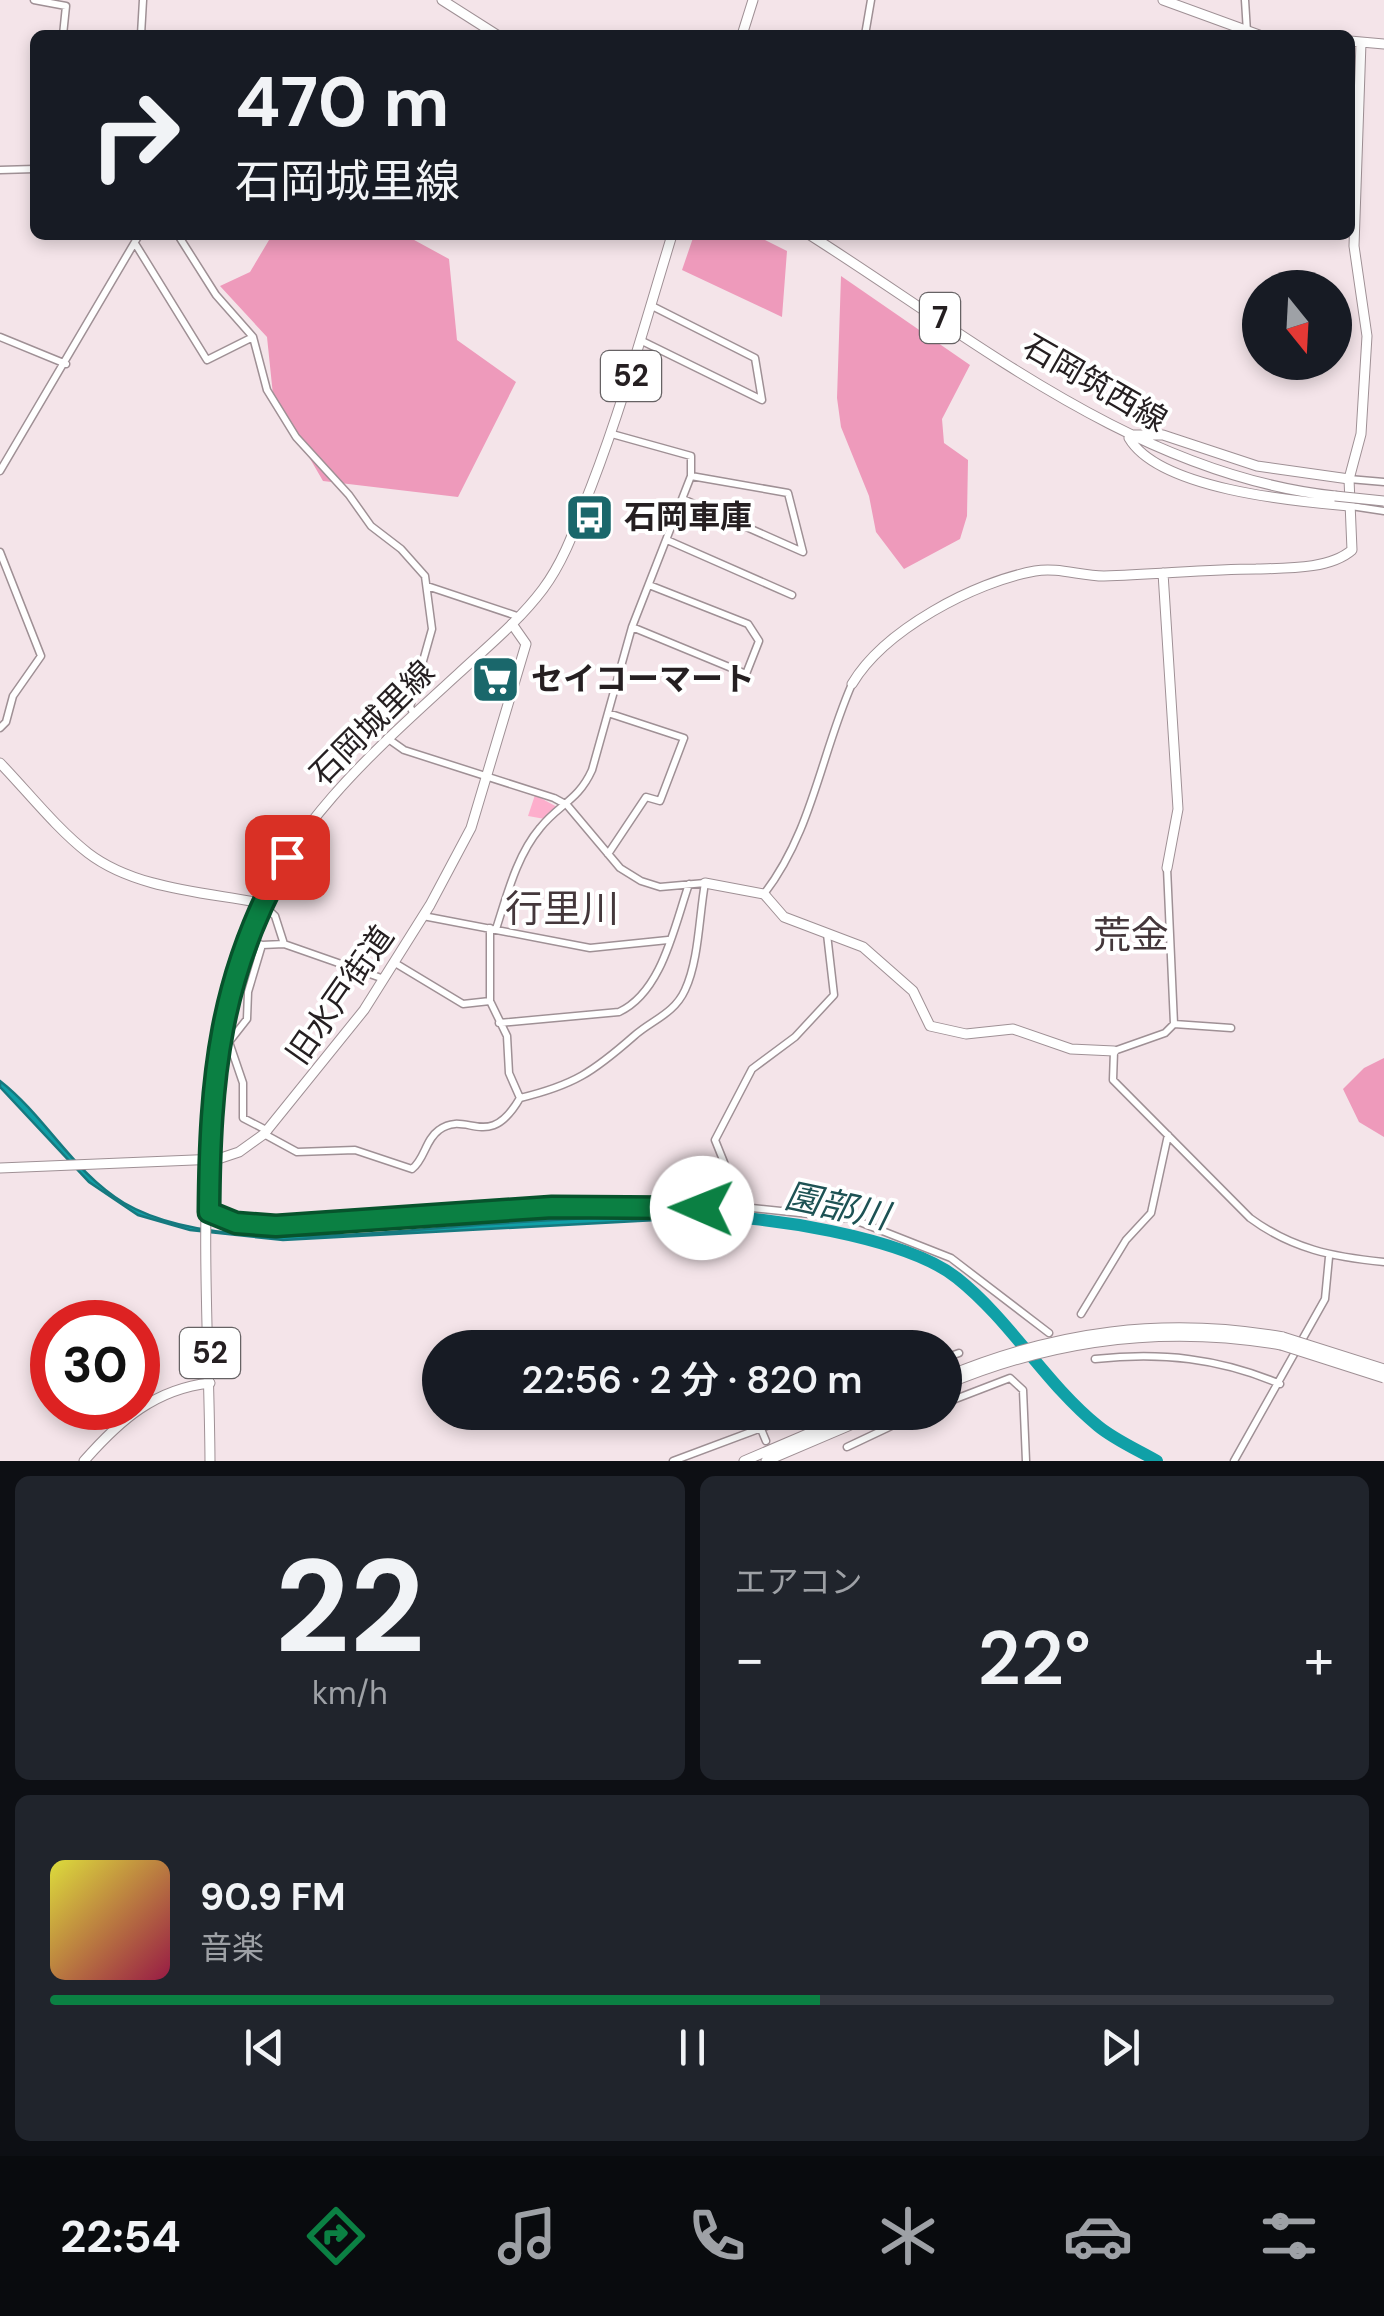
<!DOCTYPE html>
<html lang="ja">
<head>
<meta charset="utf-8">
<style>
	:root { --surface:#171b24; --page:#20242c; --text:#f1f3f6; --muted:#9ea1a6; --line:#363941; --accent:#0b8043 }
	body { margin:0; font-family:"DM Sans","Noto Sans JP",sans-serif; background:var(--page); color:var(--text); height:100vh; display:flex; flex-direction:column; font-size:38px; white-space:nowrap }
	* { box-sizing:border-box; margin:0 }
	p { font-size:32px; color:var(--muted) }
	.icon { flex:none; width:55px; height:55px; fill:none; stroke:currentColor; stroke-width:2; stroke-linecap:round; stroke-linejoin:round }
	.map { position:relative; height:1461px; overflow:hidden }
	.sheet { display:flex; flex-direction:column; gap:15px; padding:15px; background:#0d0f14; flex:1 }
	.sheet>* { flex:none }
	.guide { position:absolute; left:30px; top:30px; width:1325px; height:210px; border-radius:15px; box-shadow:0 5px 15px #0003; background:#171b24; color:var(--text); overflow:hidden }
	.needle { width:65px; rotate:162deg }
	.tools { position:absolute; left:1242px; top:270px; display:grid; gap:20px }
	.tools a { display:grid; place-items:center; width:110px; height:110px; border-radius:50%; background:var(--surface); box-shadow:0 5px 15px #0003; font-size:50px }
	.speed { position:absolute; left:30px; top:1300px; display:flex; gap:20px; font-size:50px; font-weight:700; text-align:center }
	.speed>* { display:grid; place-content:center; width:130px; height:130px; border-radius:50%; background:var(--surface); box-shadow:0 5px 15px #0003; line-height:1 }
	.speed .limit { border:15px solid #d22; background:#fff; color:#111 }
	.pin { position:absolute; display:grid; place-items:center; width:85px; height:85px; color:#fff; margin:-42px; border-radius:20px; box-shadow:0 5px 15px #0006 }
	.me { position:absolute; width:110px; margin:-55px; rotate:271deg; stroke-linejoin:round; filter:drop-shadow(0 0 8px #0008) }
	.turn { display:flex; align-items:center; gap:35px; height:210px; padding:0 40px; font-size:45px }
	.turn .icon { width:130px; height:130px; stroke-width:2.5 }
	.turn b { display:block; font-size:70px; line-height:85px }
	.big { font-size:75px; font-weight:600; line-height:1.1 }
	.sheet .card { flex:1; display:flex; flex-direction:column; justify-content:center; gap:15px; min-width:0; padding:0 35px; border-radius:15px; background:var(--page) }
	.sheet .dial { align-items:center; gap:0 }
	.dial b { font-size:130px; line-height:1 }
	.song { display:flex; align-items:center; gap:30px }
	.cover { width:120px; height:120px; border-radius:15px; background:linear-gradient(135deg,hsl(60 70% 55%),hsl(340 70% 35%)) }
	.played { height:10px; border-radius:5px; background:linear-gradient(90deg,var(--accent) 60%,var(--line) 60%) }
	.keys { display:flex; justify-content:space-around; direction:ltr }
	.heat { display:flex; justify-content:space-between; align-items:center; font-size:55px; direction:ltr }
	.sheet .tiles { flex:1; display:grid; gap:15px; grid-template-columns:1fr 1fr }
	.card:last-child { grid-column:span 2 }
	.trip { position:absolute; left:422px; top:1330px; width:540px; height:100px; border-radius:50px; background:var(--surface); box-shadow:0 5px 15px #0003; font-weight:600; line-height:100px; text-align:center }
	.tabs { display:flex; height:160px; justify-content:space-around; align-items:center; background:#090b0e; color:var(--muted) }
	.tabs .icon { width:70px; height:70px }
	.tabs .active { color:var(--accent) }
	.tabs b { font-size:45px; color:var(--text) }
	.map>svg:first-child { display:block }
</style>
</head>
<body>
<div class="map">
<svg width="1384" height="1461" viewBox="0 0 1384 1461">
	<rect width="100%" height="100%" fill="#f4e4e9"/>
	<path fill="#fdaecc" d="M535,795L559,808L545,819L528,816Z"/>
	<path fill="#ee9abb" d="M272,235H405L449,259L457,340L516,382L458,497L323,481L273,395L267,337L220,286L250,272Z
		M694,235H755L787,251L782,317L682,270Z
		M841,276L970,365L942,419L944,443L968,460L967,516L960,539L904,569L876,532L869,496L841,427L837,398Z
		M1384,1058V1137L1359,1122L1343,1089L1364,1068Z"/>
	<path fill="#10a0a7" stroke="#16797f" stroke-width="2.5" d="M0,1081C46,1117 73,1172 124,1203C214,1256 389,1231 491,1224C564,1219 637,1215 711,1213V1217L283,1240L190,1230L138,1215L89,1182L0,1087Z"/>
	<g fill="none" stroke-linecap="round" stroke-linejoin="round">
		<path stroke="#10a0a7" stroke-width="12" d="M693,1216C758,1214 906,1237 957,1278C1011,1321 1045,1383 1098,1426C1115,1440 1138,1450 1157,1461"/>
		<defs>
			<path id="street" d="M34,0L66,6L63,35
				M1245,0L1247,32
				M141,35L143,0
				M865,35L871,0
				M0,170L35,169
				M178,235L216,295L253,337L267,390L296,437L349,495L371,526L401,549L425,576L432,629L410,707L414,714
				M136,245L207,360L253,337
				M0,337L66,364
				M642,341L762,400L755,358L652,306
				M0,471L139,235
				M1349,479L1384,482
				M683,499L803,552L788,493L691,476
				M1351,506L1384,511
				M667,540L792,595
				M0,552L41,656L13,696L6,722L0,728
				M427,586L520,617
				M632,627L746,674L759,641L748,624L649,585
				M608,713L684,738L660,801L646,797L608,854
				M1167,868L1174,1024L1165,1033L1114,1051L1113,1080L1250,1218C1292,1249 1333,1257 1384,1262
				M764,894C812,832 821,754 852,684
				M261,903L275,916L284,944L384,979
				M423,916L590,948L668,940
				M490,928V1001
				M496,929C507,895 517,855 540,828C559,804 578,801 592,770L632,627L691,476V456L612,434
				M246,938L262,945L248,992L247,1019L229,1042L243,1083V1118L268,1131
				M262,945L284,944
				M395,963L463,1004L490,1001L507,1036L509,1073L520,1098
				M499,1023L619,1012C662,992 674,927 689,884
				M1174,1024L1231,1028
				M264,1134L297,1152L355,1150L412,1169C425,1159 425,1140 439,1130C467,1109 488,1153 520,1098C574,1085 593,1072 634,1036C652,1020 674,1014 685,990C699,960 699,916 705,883L660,887L641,881L620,868L567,805L554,798L404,750L387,738
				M742,1207L715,1140L752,1069L795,1037L834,995L827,934
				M209,1212L237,1223L276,1226L552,1207H742L819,1215L852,1219L951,1258L1049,1333
				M1081,1314L1126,1240L1151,1213L1168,1135
				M945,1358L959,1353
				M1095,1359C1161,1352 1219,1358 1280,1384
				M945,1403L1010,1378L1023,1390L1026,1461
				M761,1429L766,1441
				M847,1447L921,1412
				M673,1461L804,1412
				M1234,1461L1325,1299L1329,1257"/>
			<path id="secondary" d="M1163,0L1259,35
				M1350,41L1384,44
				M1163,573L1178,809L1167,868
				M852,684C884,630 974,582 1035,571C1058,567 1081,576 1104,576C1154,575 1205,569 1256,569C1284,568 1329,570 1352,550L1349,479L1361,434L1367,336L1354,246L1361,42
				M0,763C28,792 56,828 88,853C135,889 204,892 261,903
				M705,883L764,894L784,917L863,947L913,991L930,1026L966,1034L1013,1029L1071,1049L1114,1051
				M0,1168L218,1159L239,1152L264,1134L364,1010L430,905L471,828L526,644L512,624
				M945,1377C1055,1331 1165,1316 1283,1337
				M945,1385C1054,1339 1165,1325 1281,1345
				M84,1461C120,1420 155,1389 210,1383
				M744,1461L859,1412
				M766,1461L881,1412"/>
			<path id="primary" d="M442,0L497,35
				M742,35L753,0
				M810,235C974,339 1137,475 1335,496
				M1130,435H1163L1257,466L1349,479
				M1129,438C1159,489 1292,501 1349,506
				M210,1461C209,1295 188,1085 249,929C291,823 376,749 458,674C487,647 519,621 543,589C566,558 577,522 591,487C623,404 646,320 672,235"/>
		</defs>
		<use href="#street" stroke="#9f9095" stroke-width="9"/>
		<use href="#secondary" stroke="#9f9095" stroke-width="11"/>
		<use href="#primary" stroke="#9f9095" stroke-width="11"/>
		<use href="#street" stroke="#fff" stroke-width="6"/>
		<use href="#secondary" stroke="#fff" stroke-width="9"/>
		<use href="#primary" stroke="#fff" stroke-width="9"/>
		<defs>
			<path id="secondary-bridge" d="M1283,1337L1384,1369
				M1281,1345L1384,1378"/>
			<path id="primary-bridge" d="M1335,496L1384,501"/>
		</defs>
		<use href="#secondary-bridge" stroke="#9f9095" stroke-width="11" stroke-linecap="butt"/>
		<use href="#primary-bridge" stroke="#9f9095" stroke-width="11" stroke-linecap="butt"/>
		<use href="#secondary-bridge" stroke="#fff" stroke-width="9"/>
		<use href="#primary-bridge" stroke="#fff" stroke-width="9"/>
	</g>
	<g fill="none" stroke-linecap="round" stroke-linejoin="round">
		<defs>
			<path id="route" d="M287,857C219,975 210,1079 209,1212L236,1223L276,1226L552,1207L702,1208"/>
		</defs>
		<use href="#route" stroke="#07532c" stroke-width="25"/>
		<use href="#route" stroke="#0b8043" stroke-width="18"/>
	</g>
	<defs>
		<symbol id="bus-square" viewBox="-11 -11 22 22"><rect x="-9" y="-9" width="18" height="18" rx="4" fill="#1a676b" stroke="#fff"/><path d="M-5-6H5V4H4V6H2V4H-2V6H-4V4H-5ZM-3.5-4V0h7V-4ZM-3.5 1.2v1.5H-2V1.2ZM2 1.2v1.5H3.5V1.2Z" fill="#fff"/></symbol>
		<symbol id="supermarket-square" viewBox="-11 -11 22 22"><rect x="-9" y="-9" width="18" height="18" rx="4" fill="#1a676b" stroke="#fff"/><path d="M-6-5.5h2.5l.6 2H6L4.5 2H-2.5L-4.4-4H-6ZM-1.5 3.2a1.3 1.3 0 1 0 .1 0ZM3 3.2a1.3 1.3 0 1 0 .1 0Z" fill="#fff"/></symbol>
	</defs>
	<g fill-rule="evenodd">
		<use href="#bus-square" x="562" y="490" width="55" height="55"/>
		<use href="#supermarket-square" x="468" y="652" width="55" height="55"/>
	</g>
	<g text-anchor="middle" stroke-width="8" stroke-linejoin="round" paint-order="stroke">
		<g fill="#fff" stroke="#666264" stroke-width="2.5">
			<rect x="920" y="293" width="40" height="50" rx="8"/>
			<rect x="601" y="351" width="60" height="50" rx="8"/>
			<rect x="180" y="1328" width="60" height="50" rx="8"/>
		</g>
		<g font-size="30" font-weight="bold" fill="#251f21">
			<text x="940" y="328">7</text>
			<text x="631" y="386">52</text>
			<text x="210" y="1363">52</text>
		</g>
		<g font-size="32" fill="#251f21" stroke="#fff">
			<text transform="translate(1095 383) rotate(30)" y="11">石岡筑西線</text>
			<text transform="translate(372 723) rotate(-45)" y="11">石岡城里線</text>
			<text transform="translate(340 995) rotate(-55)" y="11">旧水戸街道</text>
		</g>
		<g font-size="32" font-weight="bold" fill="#251f21" stroke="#fff" text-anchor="start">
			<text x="624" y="528">石岡車庫</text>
			<text x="531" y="690">セイコーマート</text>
		</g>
		<g font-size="35" font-style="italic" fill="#1d5254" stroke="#fff">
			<text transform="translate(837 1206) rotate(12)" y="12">園部川</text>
		</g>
		<g font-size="38" fill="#44373b" stroke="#fff">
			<text x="562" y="922">行里川</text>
			<text x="1131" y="948">荒金</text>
		</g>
	</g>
</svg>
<div class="tools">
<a><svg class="needle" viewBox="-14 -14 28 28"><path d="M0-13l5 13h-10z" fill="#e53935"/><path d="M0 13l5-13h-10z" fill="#9ea1a6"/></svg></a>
</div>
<div class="speed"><div class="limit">30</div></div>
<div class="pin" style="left:287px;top:857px;background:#d93025"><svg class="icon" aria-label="arrive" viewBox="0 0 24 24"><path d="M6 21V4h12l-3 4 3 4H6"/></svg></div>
<svg class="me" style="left:702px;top:1208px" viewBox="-20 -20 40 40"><circle r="19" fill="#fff"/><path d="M0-13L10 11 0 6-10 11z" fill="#0b8043"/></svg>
<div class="trip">22:56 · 2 分 · 820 m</div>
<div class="guide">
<div class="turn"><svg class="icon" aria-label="right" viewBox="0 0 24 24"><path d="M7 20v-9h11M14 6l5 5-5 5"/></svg><div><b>470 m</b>石岡城里線</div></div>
</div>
</div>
<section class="sheet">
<div class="tiles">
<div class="card dial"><b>22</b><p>km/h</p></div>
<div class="card"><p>エアコン</p>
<div class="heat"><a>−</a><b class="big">22°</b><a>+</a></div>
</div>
<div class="card">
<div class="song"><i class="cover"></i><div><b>90.9 FM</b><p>音楽</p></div></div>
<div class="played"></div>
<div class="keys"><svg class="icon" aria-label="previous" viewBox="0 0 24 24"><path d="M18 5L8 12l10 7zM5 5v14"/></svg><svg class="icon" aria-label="pause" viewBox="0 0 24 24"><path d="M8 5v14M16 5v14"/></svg><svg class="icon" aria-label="next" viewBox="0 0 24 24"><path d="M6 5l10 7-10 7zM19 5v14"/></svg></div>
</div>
</div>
</section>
<nav class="tabs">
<b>22:54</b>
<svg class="icon active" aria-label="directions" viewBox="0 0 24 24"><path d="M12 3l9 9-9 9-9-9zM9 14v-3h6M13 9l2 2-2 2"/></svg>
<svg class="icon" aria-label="music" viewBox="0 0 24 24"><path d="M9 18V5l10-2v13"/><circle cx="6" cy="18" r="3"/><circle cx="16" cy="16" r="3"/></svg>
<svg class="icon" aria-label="phone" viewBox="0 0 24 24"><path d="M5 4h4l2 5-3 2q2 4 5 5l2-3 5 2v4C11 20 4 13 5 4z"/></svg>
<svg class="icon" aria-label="climate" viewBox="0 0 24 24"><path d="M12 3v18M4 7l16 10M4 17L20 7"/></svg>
<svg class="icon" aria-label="car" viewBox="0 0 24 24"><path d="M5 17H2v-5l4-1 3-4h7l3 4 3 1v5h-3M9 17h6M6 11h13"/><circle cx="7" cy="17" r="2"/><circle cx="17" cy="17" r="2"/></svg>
<svg class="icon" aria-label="filters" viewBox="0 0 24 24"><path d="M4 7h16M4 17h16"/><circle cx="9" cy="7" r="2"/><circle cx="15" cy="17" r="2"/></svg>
</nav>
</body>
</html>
